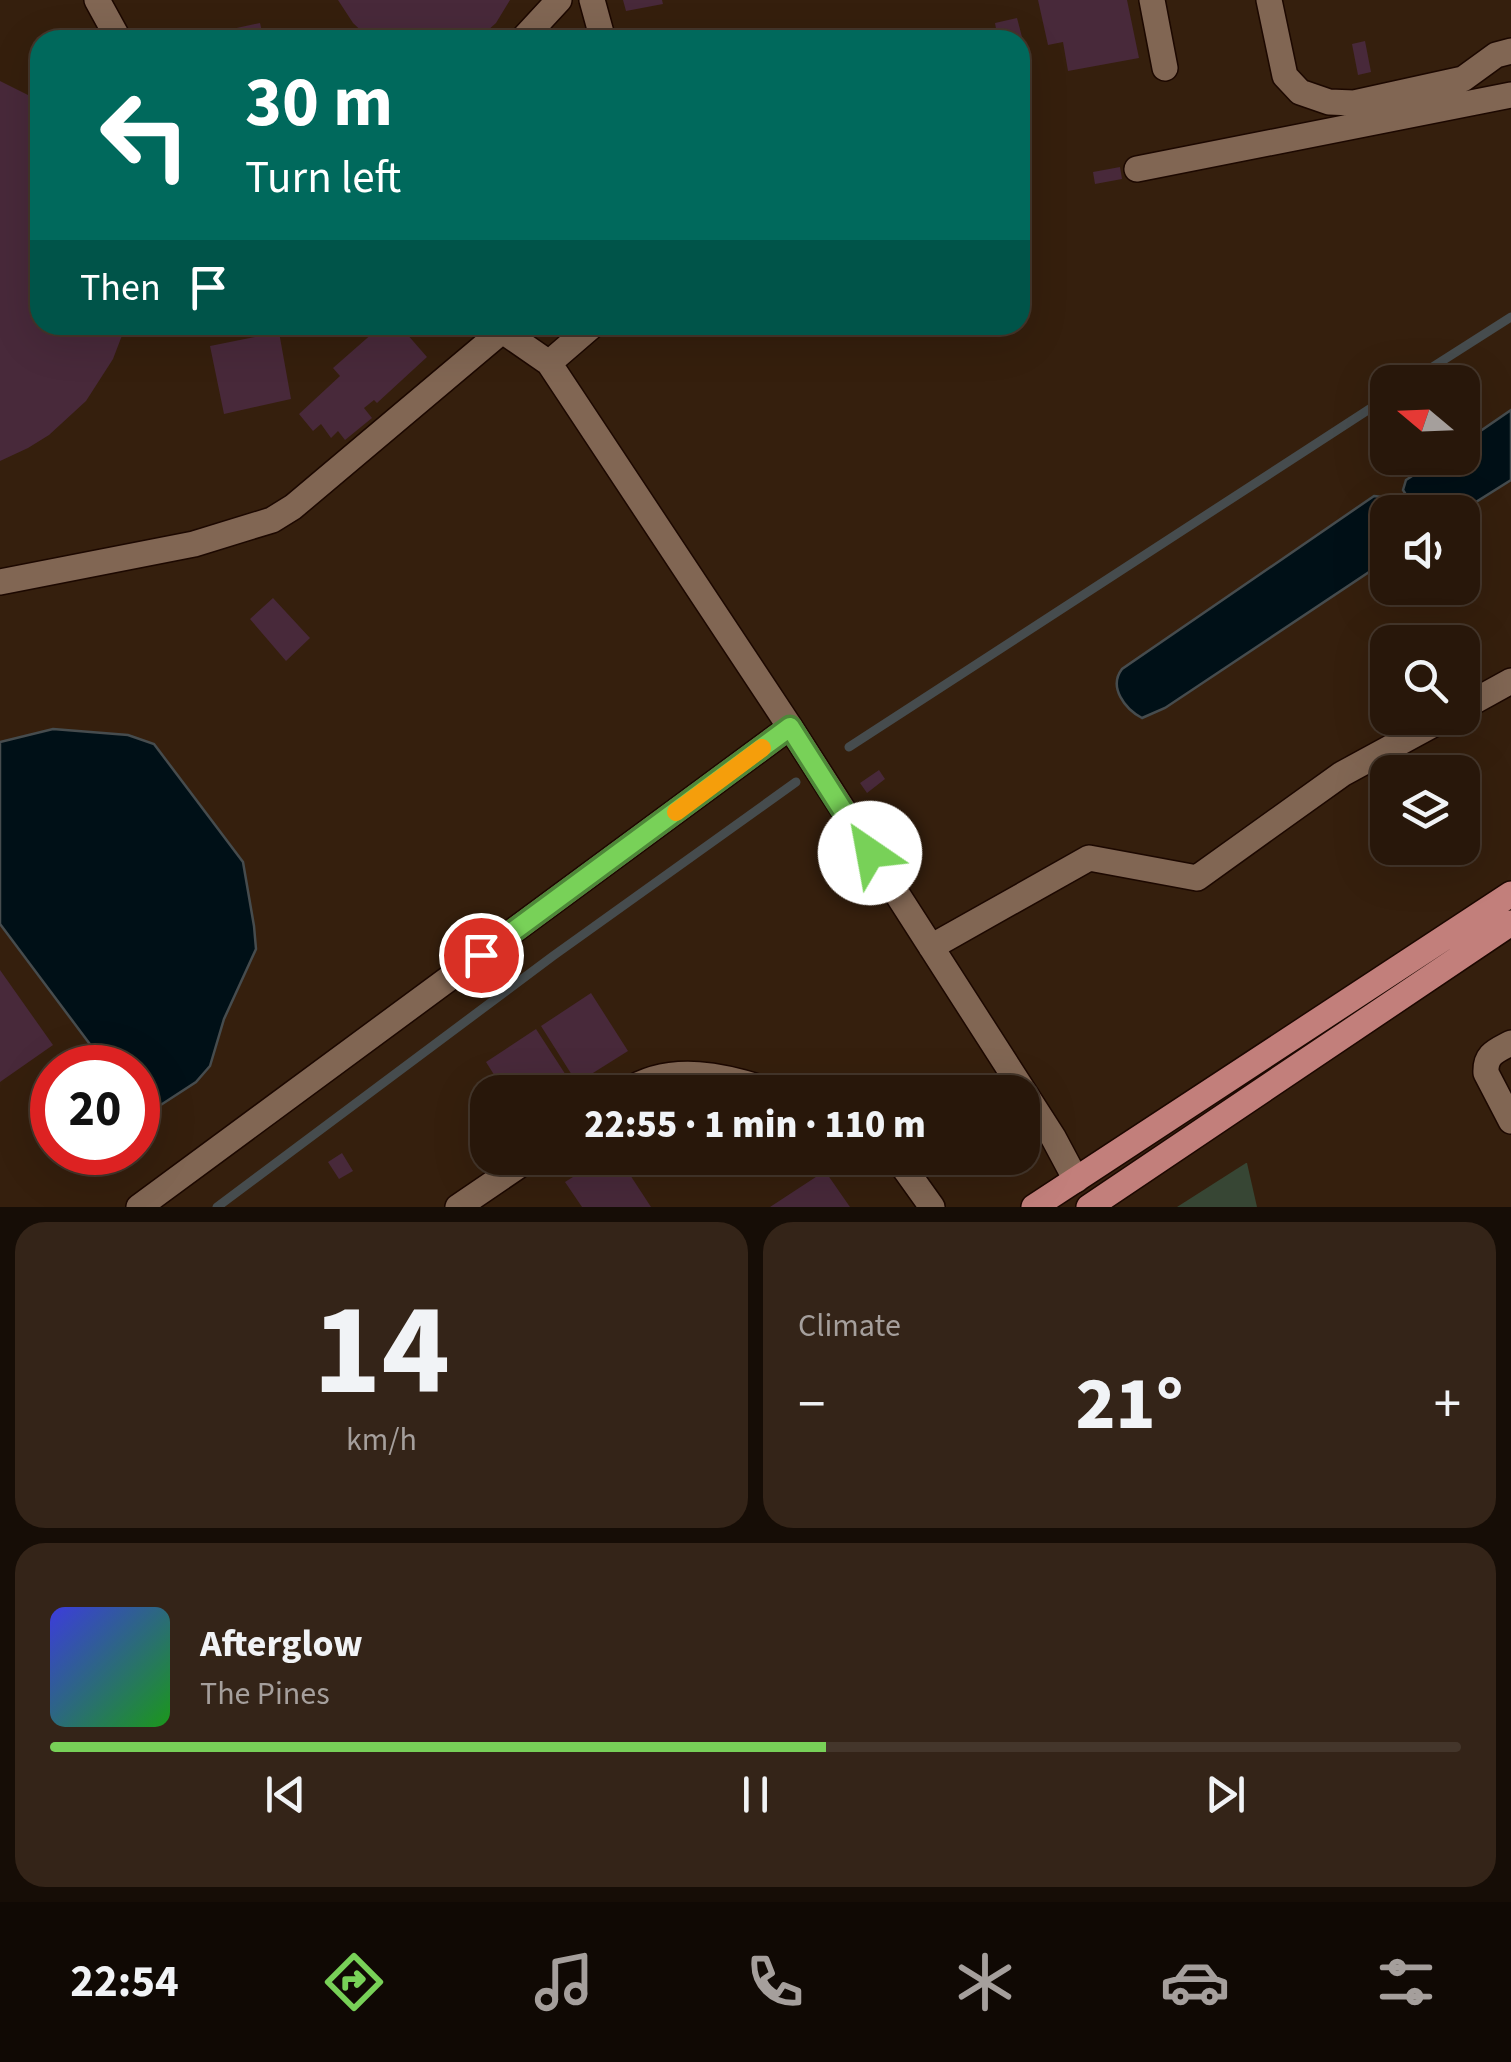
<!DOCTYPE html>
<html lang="en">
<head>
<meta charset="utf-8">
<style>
	:root { --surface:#28170a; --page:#342418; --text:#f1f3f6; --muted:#a59f9c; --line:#44362b; --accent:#78d158 }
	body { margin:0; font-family:"Source Sans 3",sans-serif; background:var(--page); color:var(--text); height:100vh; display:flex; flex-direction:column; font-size:38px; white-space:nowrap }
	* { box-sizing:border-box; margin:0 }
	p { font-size:32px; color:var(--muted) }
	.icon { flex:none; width:55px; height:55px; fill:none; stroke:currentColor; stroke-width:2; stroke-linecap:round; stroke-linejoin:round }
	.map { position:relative; height:1207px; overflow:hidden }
	.side { display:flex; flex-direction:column; gap:15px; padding:15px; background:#160d06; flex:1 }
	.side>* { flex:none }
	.banner { position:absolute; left:30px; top:30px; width:1000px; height:305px; border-radius:30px; box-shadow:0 10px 40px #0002,0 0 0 2px var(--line); background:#00695c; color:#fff; overflow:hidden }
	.needle { width:65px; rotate:289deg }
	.controls { position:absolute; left:1370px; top:365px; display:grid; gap:20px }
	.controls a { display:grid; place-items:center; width:110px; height:110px; border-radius:20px; background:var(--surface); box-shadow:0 10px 40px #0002,0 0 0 2px var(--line); font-size:50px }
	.speed { position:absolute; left:30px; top:1045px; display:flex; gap:20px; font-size:50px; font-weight:700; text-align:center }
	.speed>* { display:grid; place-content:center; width:130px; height:130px; border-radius:50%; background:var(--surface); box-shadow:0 10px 40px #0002,0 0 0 2px var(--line); line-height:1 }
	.speed .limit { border:15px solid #d22; background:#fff; color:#111 }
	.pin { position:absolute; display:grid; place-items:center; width:85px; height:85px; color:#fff; margin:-42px; border:5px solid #fff; border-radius:50%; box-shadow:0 2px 10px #0007 }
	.me { position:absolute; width:110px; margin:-55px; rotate:327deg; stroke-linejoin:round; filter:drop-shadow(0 0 8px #0008) }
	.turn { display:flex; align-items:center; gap:35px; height:210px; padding:0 50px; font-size:45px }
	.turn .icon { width:130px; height:130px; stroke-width:2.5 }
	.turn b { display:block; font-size:70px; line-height:85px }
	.then { display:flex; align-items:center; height:95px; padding:0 50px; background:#0003; gap:20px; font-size:38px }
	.big { font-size:75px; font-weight:800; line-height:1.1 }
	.side .tile { flex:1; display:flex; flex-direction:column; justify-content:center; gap:15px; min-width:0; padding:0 35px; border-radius:30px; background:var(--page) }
	.side .dial { align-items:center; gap:0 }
	.dial b { font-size:130px; line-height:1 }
	.song { display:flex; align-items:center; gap:30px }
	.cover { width:120px; height:120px; border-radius:15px; background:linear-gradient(135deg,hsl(240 70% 55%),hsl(120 70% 35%)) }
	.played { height:10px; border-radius:5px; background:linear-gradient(90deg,var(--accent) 55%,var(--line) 55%) }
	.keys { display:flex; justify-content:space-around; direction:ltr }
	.heat { display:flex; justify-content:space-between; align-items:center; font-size:55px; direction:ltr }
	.side .tiles { flex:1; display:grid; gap:15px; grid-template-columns:1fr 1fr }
	.tile:last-child { grid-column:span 2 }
	.trip { position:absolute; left:470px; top:1075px; width:570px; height:100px; border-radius:30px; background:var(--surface); box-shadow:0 10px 40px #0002,0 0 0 2px var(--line); font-weight:800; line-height:100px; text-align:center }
	.tabs { display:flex; height:160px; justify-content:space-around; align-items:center; background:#100904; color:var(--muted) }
	.tabs .icon { width:70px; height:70px }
	.tabs .current { color:var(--accent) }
	.tabs b { font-size:45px; color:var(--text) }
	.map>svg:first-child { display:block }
</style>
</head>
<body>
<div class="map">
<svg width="1511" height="1207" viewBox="0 0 1511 1207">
	<rect width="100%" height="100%" fill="#351f0d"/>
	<path fill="#374634" d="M1247,1163L1257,1207H1177L1246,1163Z"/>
	<path fill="#001017" stroke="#464c4e" stroke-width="2.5" d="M1511,410V480L1460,512H1417L1403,490L1406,480L1440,458H1462L1463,443Z
		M1374,496L1382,497L1393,512H1388L1387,560L1165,708L1142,718C1125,709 1108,687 1122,669Z
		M53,729L128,735L154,744L243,862L254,926L256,949L224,1019L210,1066L196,1082L153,1110L138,1106V1068L107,1067L0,924V742Z"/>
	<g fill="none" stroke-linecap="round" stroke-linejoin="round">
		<path stroke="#464c4e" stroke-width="9" d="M1409,382L1511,317
			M849,747L1388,397
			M217,1207L553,956L796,782"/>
	</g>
	<path fill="#48293a" d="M338,0H510L496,23L477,40H371L353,23Z
		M623,0H662L663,4L626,11Z
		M1038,0H1127L1139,58L1068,71L1063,42L1048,45Z
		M1017,18L1022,37L998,40L995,23Z
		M260,23L264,40H201L200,36Z
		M1365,41L1371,72L1358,75L1352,44Z
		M0,81L40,101V325H126L113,359L86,401L49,435L28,448L0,461Z
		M1120,167L1122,179L1095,184L1093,172Z
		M382,325H399L427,357L377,403L374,400L364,408L372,418L345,440L338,431L331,438L321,424L313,431L299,414L340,376L333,368Z
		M279,332L291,399L224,414L210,346Z
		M273,598L310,638L286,661L250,619Z
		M879,770L885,779L867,793L860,783Z
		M0,970L53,1045L0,1082Z
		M591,993L628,1051L577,1083L541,1026Z
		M536,1029L573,1086L564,1092H505L486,1062Z
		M342,1153L353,1171L339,1179L328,1162Z
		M603,1158H619L651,1207H582L565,1182Z
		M825,1171L850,1207H770Z"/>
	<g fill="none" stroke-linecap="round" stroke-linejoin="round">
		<defs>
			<path id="minor" d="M97,0L119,40
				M592,0L603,40
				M1152,0L1165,68
				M1269,0L1285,76L1300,92L1329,102L1354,103L1463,79L1496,55L1511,51
				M522,40L559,0
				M1137,169L1511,95
				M494,325L549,363L790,727L1053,1137L1076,1180
				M549,363L593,325
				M0,582L194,544L272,520L293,507L502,331
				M1462,708L1511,681
				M931,947L1089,858L1197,878L1342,774L1445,718
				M1511,1043C1496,1051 1485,1054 1486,1073L1511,1121
				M626,1092C670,1062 727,1076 773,1092
				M897,1158L932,1207
				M139,1207L790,727
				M458,1207L530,1158"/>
			<path id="major" d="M1034,1207L1511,894
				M1089,1207L1511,923"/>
		</defs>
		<use href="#minor" stroke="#1c0800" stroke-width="28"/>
		<use href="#major" stroke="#1c0800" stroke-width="28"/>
		<use href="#minor" stroke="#816653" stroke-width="25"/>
		<use href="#major" stroke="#c27f7b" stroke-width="25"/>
	</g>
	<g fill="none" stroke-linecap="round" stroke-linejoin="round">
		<defs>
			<path id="route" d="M481,955L790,727L870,853"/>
		</defs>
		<use href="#route" stroke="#4e8839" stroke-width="25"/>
		<use href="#route" stroke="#78d158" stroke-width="18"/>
		<path stroke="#f59e0b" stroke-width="18" d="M676,812L762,748"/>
	</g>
</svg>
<div class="controls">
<a><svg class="needle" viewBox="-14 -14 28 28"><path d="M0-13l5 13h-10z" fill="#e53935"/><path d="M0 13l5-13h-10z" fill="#a59f9c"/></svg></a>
<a><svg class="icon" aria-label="sound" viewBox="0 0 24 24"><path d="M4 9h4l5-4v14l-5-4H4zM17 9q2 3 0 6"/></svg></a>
<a><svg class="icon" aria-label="search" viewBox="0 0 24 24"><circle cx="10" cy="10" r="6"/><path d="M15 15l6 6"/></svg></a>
<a><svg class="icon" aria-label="layers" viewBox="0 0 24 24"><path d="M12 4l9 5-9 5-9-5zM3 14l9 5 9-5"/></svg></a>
</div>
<div class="speed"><div class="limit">20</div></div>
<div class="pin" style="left:481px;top:955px;background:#d93025"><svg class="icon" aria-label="arrive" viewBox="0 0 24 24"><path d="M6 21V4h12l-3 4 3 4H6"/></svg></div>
<svg class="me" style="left:870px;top:853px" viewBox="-20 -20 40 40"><circle r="19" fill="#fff"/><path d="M0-13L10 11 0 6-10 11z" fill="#78d158"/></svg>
<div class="trip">22:55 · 1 min · 110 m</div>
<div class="banner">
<div class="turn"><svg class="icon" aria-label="left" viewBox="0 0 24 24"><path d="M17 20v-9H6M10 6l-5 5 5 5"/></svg><div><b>30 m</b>Turn left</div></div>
<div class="then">Then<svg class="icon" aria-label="arrive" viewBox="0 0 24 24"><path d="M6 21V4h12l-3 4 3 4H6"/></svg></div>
</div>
</div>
<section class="side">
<div class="tiles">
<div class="tile dial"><b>14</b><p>km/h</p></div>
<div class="tile"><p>Climate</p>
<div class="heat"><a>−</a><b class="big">21°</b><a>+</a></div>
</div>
<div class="tile">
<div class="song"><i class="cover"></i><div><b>Afterglow</b><p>The Pines</p></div></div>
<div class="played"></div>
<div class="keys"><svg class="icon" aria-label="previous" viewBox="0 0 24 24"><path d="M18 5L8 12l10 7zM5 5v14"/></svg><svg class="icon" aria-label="pause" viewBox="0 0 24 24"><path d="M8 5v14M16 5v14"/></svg><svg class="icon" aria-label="next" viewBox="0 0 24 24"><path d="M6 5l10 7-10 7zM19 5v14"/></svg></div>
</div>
</div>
</section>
<nav class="tabs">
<b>22:54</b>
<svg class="icon current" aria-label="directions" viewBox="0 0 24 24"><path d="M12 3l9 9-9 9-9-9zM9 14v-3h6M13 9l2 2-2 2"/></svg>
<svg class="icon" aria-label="music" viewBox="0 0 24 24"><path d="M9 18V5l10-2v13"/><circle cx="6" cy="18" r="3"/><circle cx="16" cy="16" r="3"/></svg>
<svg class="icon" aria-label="phone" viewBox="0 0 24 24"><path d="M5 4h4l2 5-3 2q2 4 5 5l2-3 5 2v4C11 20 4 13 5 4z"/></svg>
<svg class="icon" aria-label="climate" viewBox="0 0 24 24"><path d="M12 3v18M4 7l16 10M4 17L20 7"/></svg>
<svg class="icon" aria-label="car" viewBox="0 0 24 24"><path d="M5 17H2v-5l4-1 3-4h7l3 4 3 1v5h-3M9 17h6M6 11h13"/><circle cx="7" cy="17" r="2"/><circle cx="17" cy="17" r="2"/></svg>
<svg class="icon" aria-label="filters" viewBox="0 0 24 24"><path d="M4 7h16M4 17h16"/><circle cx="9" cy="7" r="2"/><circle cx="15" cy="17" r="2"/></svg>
</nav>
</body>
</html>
